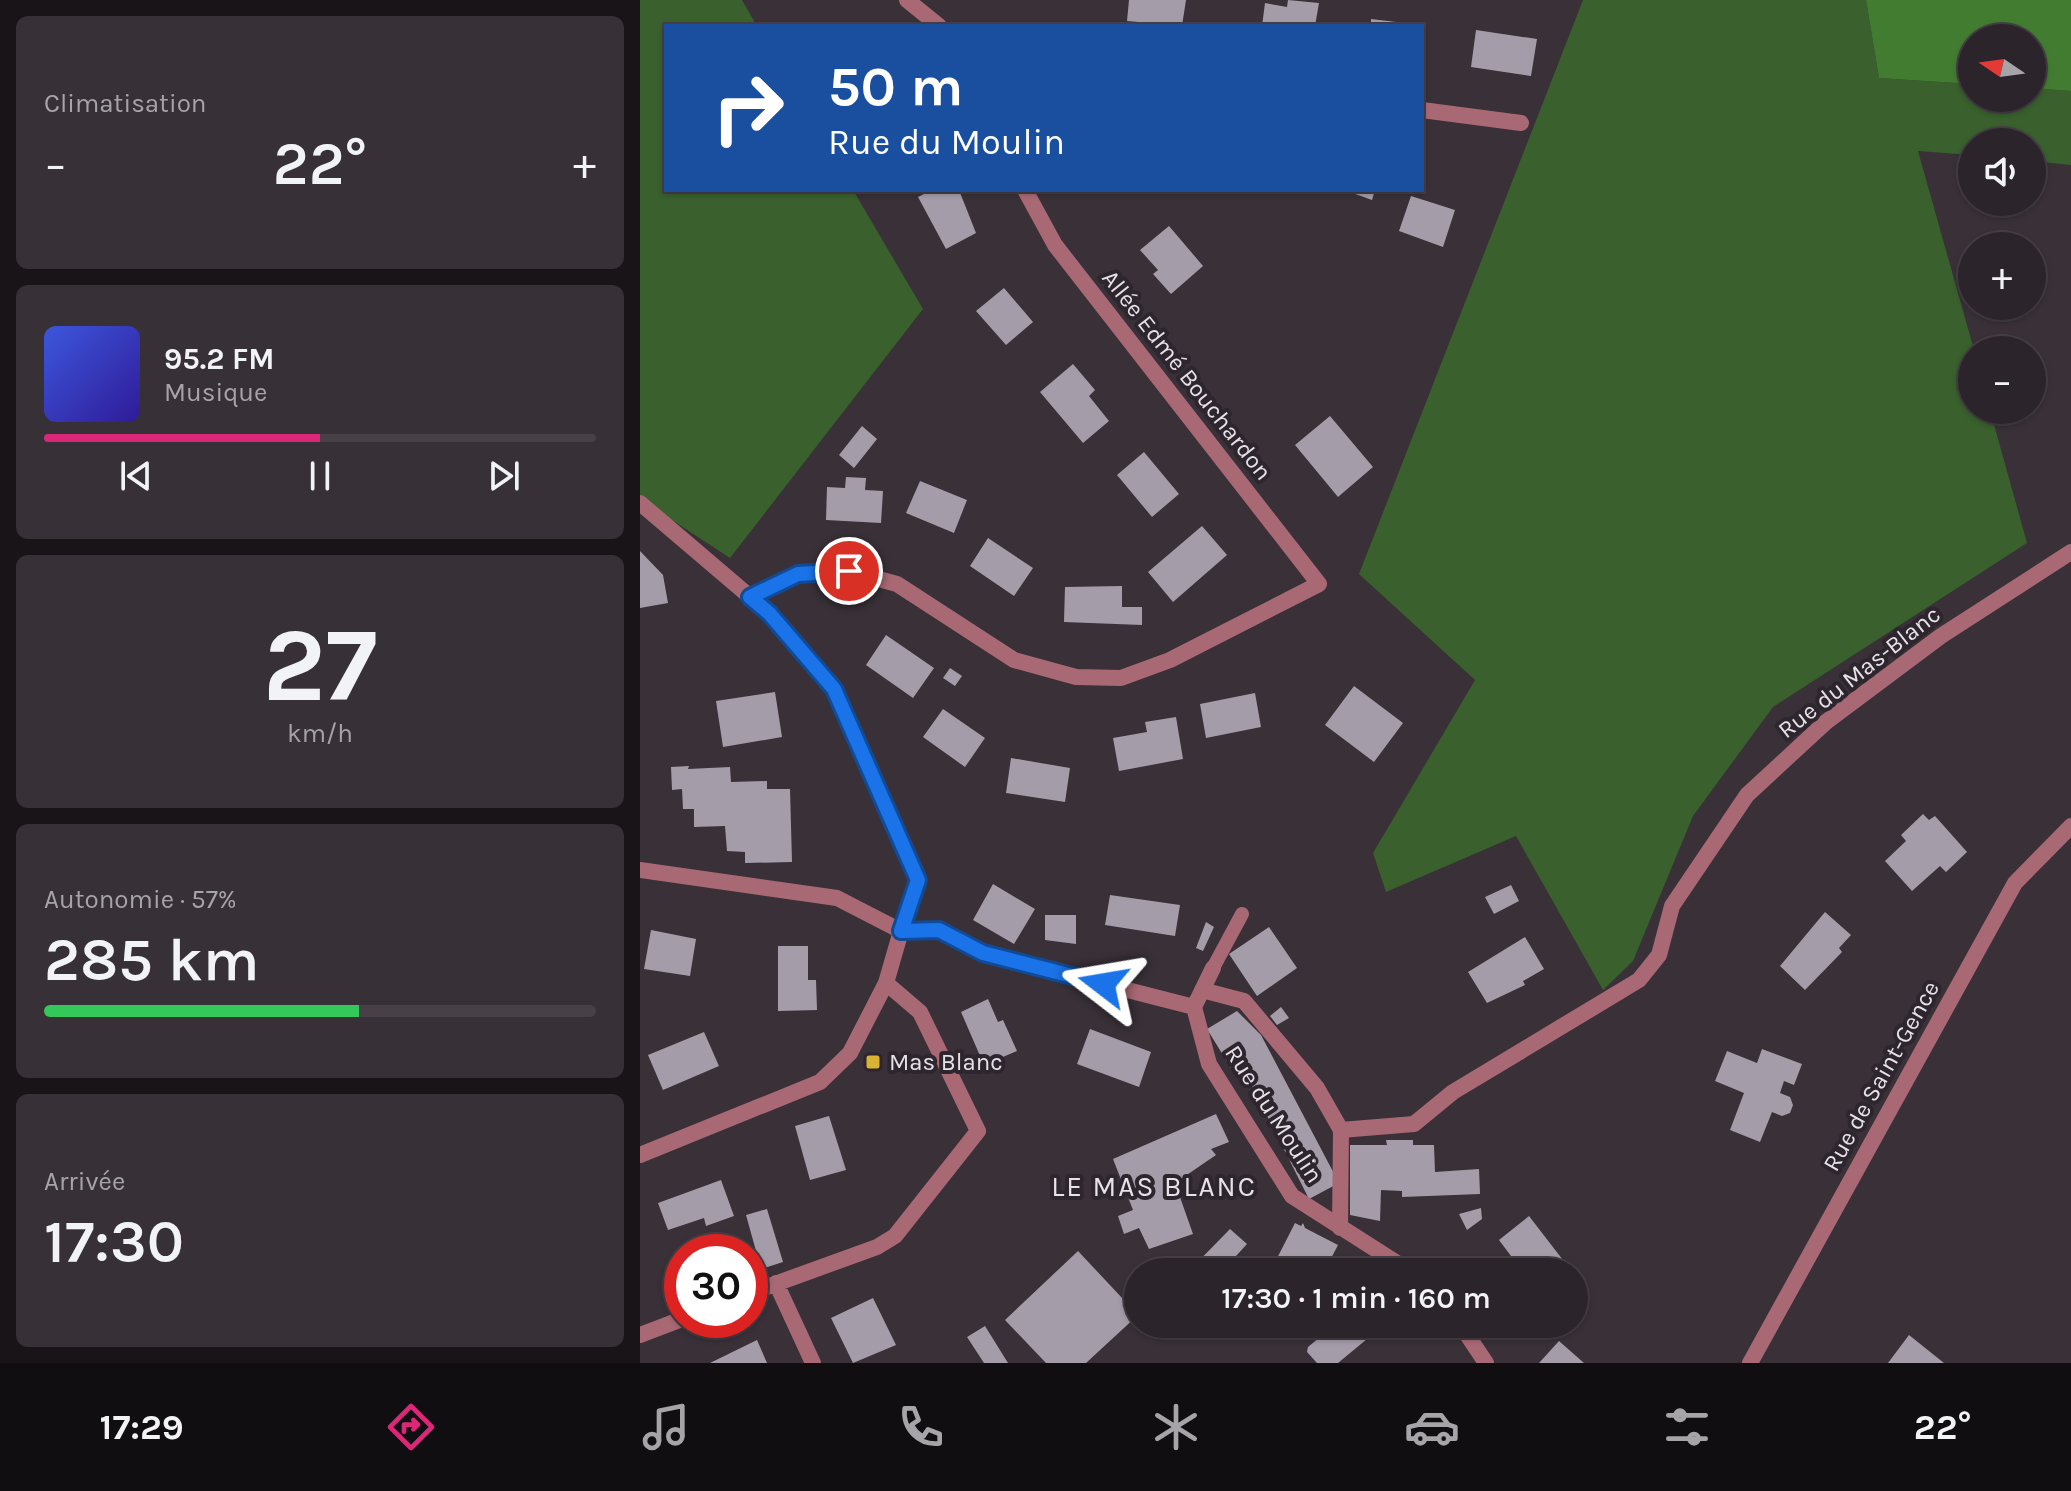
<!DOCTYPE html>
<html lang="fr">
<head>
<meta charset="utf-8">
<style>
	:root { --surface:#2b242a; --page:#373036; --text:#f1f3f6; --muted:#a6a4a8; --line:#474147; --accent:#db2777 }
	body { margin:0; font-family:Karla,sans-serif; background:var(--page); color:var(--text); height:100vh; display:flex; flex-direction:column; font-size:30px; white-space:nowrap }
	* { box-sizing:border-box; margin:0 }
	p { font-size:26px; color:var(--muted) }
	.icon { flex:none; width:44px; height:44px; fill:none; stroke:currentColor; stroke-width:2; stroke-linecap:round; stroke-linejoin:round }
	.map { position:relative; flex:1; overflow:hidden }
	.sheet { display:flex; flex-direction:column; gap:16px; padding:16px; background:#181417; width:640px }
	.sheet>* { flex:none }
	.hud { position:absolute; left:24px; top:24px; width:760px; height:168px; border-radius:0px; box-shadow:0 2px 6px #0004,0 0 0 2px var(--line); background:#1a4fa0; color:#fff; overflow:hidden }
	.needle { width:52px; rotate:283deg }
	.fabs { position:absolute; left:1318px; top:24px; display:grid; gap:16px }
	.fabs a { display:grid; place-items:center; width:88px; height:88px; border-radius:50%; background:var(--surface); box-shadow:0 2px 6px #0004,0 0 0 2px var(--line); font-size:40px }
	.speed { position:absolute; left:24px; top:1234px; display:flex; gap:16px; font-size:40px; font-weight:700; text-align:center }
	.speed>* { display:grid; place-content:center; width:104px; height:104px; border-radius:50%; background:var(--surface); box-shadow:0 2px 6px #0004,0 0 0 2px var(--line); line-height:1 }
	.speed .limit { border:12px solid #d22; background:#fff; color:#111 }
	.pin { position:absolute; display:grid; place-items:center; width:68px; height:68px; color:#fff; margin:-34px; border:4px solid #fff; border-radius:50%; box-shadow:0 2px 8px #0007 }
	.me { position:absolute; width:88px; margin:-44px; rotate:284deg; stroke-linejoin:round; filter:drop-shadow(0 0 6px #0008) }
	.turn { display:flex; align-items:center; gap:28px; height:168px; padding:0 32px; font-size:36px }
	.turn .icon { width:104px; height:104px; stroke-width:2.5 }
	.turn b { display:block; font-size:56px; line-height:68px }
	.big { font-size:60px; font-weight:600; line-height:1.1 }
	.sheet .tile { flex:1; display:flex; flex-direction:column; justify-content:center; gap:12px; min-width:0; padding:0 28px; border-radius:12px; background:var(--page) }
	.sheet .dial { align-items:center; gap:0 }
	.dial b { font-size:104px; line-height:1 }
	.song { display:flex; align-items:center; gap:24px }
	.cover { width:96px; height:96px; border-radius:12px; background:linear-gradient(135deg,hsl(230 70% 55%),hsl(250 70% 35%)) }
	.played { height:8px; border-radius:4px; background:linear-gradient(90deg,var(--accent) 50%,var(--line) 50%) }
	.keys { display:flex; justify-content:space-around; direction:ltr }
	.heat { display:flex; justify-content:space-between; align-items:center; font-size:44px; direction:ltr }
	.charge { height:12px; border-radius:6px; background:linear-gradient(90deg,#34c759 57%,var(--line) 0) }
	.trip { position:absolute; left:484px; top:1258px; width:464px; height:80px; border-radius:40px; background:var(--surface); box-shadow:0 2px 6px #0004,0 0 0 2px var(--line); font-weight:600; line-height:80px; text-align:center }
	.menu { display:flex; height:128px; justify-content:space-around; align-items:center; background:#110e11; color:var(--muted) }
	.menu .icon { width:56px; height:56px }
	.menu .on { color:var(--accent) }
	.menu b { font-size:36px; color:var(--text) }
	main { display:flex; flex:1; min-height:0 }
	.map>svg:first-child { display:block }
</style>
</head>
<body>
<main>
<section class="sheet">
<div class="tile"><p>Climatisation</p>
<div class="heat"><a>−</a><b class="big">22°</b><a>+</a></div>
</div>
<div class="tile">
<div class="song"><i class="cover"></i><div><b>95.2 FM</b><p>Musique</p></div></div>
<div class="played"></div>
<div class="keys"><svg class="icon" aria-label="previous" viewBox="0 0 24 24"><path d="M18 5L8 12l10 7zM5 5v14"/></svg><svg class="icon" aria-label="pause" viewBox="0 0 24 24"><path d="M8 5v14M16 5v14"/></svg><svg class="icon" aria-label="next" viewBox="0 0 24 24"><path d="M6 5l10 7-10 7zM19 5v14"/></svg></div>
</div>
<div class="tile dial"><b>27</b><p>km/h</p></div>
<div class="tile"><p>Autonomie · 57%</p><b class="big">285 km</b><div class="charge"></div></div>
<div class="tile"><p>Arrivée</p><b class="big">17:30</b></div>
</section>
<div class="map">
<svg width="1431" height="1363" viewBox="0 0 1431 1363">
	<rect width="100%" height="100%" fill="#393038"/>
	<path fill="#39602d" d="M0,0H102L117,26H26V190H213L283,309L90,558L0,499Z
		M943,0H1226L1239,78L1332,84V98H1392V88L1431,91V165L1392,161V142H1332V155L1278,151L1334,350L1332,410H1350L1387,543L1133,707L1053,816L993,961L963,990L876,836L746,892L733,853L835,680L719,574Z"/>
	<path fill="#427c31" d="M1226,0H1431V91L1392,88V38H1332V84L1239,78Z"/>
	<path fill="#a49da9" d="M489,0H546L542,26L487,21Z
		M648,0L679,3L675,26H622L625,3L647,7Z
		M731,19L773,24V26H731Z
		M836,30L897,39L891,76L831,67Z
		M292,190H319L336,233L306,249L278,197Z
		M704,190H735L732,200Z
		M771,196L815,210L803,247L759,231Z
		M529,226L563,266L531,294L513,274L518,270L500,250Z
		M364,288L393,322L366,345L336,311Z
		M433,364L455,390L449,396L469,421L443,443L400,392Z
		M690,416L733,467L698,497L655,445Z
		M222,426L237,439L214,468L199,455Z
		M504,452L539,494L512,517L477,475Z
		M206,477L226,478L225,490L243,491L241,523L186,520L187,487L205,488Z
		M280,481L327,500L314,533L266,513Z
		M562,526L587,555L533,602L508,572Z
		M348,538L393,568L374,596L330,566Z
		M0,551L23,575L28,603L0,608Z
		M482,586V607H502V625L424,622L425,587Z
		M246,635L294,668L273,698L226,665Z
		M310,668L322,676L315,686L303,678Z
		M714,686L763,723L734,762L685,725Z
		M135,692L142,737L83,747L76,701Z
		M615,693L621,727L566,738L560,704Z
		M303,709L345,738L325,767L283,737Z
		M536,717L543,759L479,771L473,738L507,732L505,722Z
		M371,758L430,768L425,802L366,793Z
		M49,766L48,769L90,767L91,782L127,781V789H150L152,862L105,863V852L87,851L85,826L54,827V809H43L42,789L32,790L31,767Z
		M1283,814L1289,820L1295,816L1327,852L1306,872L1300,866L1272,891L1245,861L1266,841L1261,835Z
		M353,884L395,909L374,944L333,920Z
		M871,885L879,901L854,914L845,897Z
		M470,895L540,905L535,936L465,925Z
		M1185,912L1211,935L1199,948L1202,952L1165,990L1140,966Z
		M405,915H436V944L405,940Z
		M566,922L574,927L563,951L556,948Z
		M629,927L657,968L617,996L589,954Z
		M11,930L56,939L50,976L4,969Z
		M885,937L904,969L883,981L885,985L847,1003L828,972Z
		M138,946H168V980H176L177,1010L138,1011Z
		M348,999L358,1022L363,1020L377,1051L344,1065L321,1012Z
		M641,1007L649,1018L637,1025L630,1016Z
		M597,1011L621,1035L699,1183L669,1199L600,1062L591,1068L567,1029Z
		M450,1029L511,1052L499,1087L437,1064Z
		M64,1032L79,1066L23,1090L8,1055Z
		M1122,1049L1162,1064L1154,1085L1144,1081L1140,1093L1150,1097L1153,1105L1150,1113L1142,1116L1132,1112L1120,1142L1090,1130L1104,1093L1075,1081L1087,1051L1117,1063Z
		M576,1114L589,1142L571,1149L576,1155L535,1183L553,1234L509,1249L499,1228L484,1234L478,1216L493,1210L473,1159Z
		M189,1116L206,1170L170,1180L155,1126Z
		M746,1140H773V1145H794L795,1172L839,1169L840,1194L762,1197V1191L741,1190L740,1221L710,1215V1145H747Z
		M81,1180L94,1216L66,1226L64,1218L28,1230L18,1203Z
		M841,1208L842,1219L827,1230L819,1214Z
		M127,1209L143,1262L121,1269L106,1215Z
		M889,1216L926,1264L915,1272H883L859,1240Z
		M655,1223L661,1226L663,1223L665,1228L698,1245L684,1272H630Z
		M590,1229L607,1244L586,1267L575,1258L589,1272H548Z
		M438,1251L498,1315L446,1363H406L365,1320Z
		M535,1261L541,1272H523Z
		M233,1298L256,1345L213,1363L191,1318Z
		M696,1324H715L727,1339L698,1363H677L667,1352L668,1347Z
		M345,1326L368,1363H344L327,1337Z
		M1269,1335L1304,1363H1248Z
		M117,1340L127,1363H70Z
		M919,1341L944,1363H899Z"/>
	<g fill="none" stroke-linecap="round" stroke-linejoin="round">
		<path stroke="#a96974" stroke-width="14" d="M573,968L602,914"/>
		<path stroke="#a96974" stroke-width="16" d="M267,0L299,26
			M782,110L881,123
			M0,503L129,613L194,689L278,880L261,931L299,930L343,953L554,1007
			M110,597L158,574L209,571L257,584L374,660L436,677L481,678L530,660L679,584L415,245L385,190
			M0,870L197,898L261,931L246,983L210,1053L180,1082L0,1155
			M573,968L554,1007L569,1064L652,1196L771,1272
			M562,990L604,1001L677,1088L701,1130L700,1228
			M701,1130L774,1124L813,1092L999,980L1019,955L1032,906L1107,795L1186,722L1301,636L1431,552
			M136,1283L173,1363
			M110,1293L237,1247L255,1236L338,1131L280,1012L246,983
			M820,1324L846,1363
			M0,1335L42,1319"/>
		<path stroke="#a96974" stroke-width="16" d="M1110,1363L1375,883L1431,826"/>
	</g>
	<g fill="none" stroke-linecap="round" stroke-linejoin="round">
		<defs>
			<path id="route" d="M209,571L158,574L110,597L129,613L194,689L278,880L261,931L299,930L343,953L463,984"/>
		</defs>
		<use href="#route" stroke="#114b97" stroke-width="20"/>
		<use href="#route" stroke="#1a73e8" stroke-width="14"/>
	</g>
	<rect fill="#dbb333" stroke="#2e262e" stroke-width="3" x="225" y="1054" width="16" height="16" rx="4"/>
	<g text-anchor="middle" stroke-width="8" stroke-linejoin="round" paint-order="stroke">
		<g font-size="24" fill="#e7e2e7" stroke="#2e262e">
			<text transform="translate(547 375) rotate(52)" y="8">Allée Edmé Bouchardon</text>
			<text transform="translate(1219 672) rotate(-38)" y="8">Rue du Mas-Blanc</text>
			<text transform="translate(1241 1076) rotate(-61)" y="8">Rue de Saint-Gence</text>
			<text transform="translate(634 1114) rotate(57)" y="8">Rue du Moulin</text>
		</g>
		<g font-size="24" fill="#e7e2e7" stroke="#2e262e" text-anchor="start">
			<text x="249" y="1070">Mas Blanc</text>
		</g>
		<g font-size="28" letter-spacing="2" fill="#e7e2e7" stroke="#2e262e">
			<text x="514" y="1196">LE MAS BLANC</text>
		</g>
	</g>
</svg>
<div class="fabs">
<a><svg class="needle" viewBox="-14 -14 28 28"><path d="M0-13l5 13h-10z" fill="#e53935"/><path d="M0 13l5-13h-10z" fill="#a6a4a8"/></svg></a>
<a><svg class="icon" aria-label="sound" viewBox="0 0 24 24"><path d="M4 9h4l5-4v14l-5-4H4zM17 9q2 3 0 6"/></svg></a>
<a>+</a>
<a>−</a>
</div>
<div class="speed"><div class="limit">30</div></div>
<div class="pin" style="left:209px;top:571px;background:#d93025"><svg class="icon" aria-label="arrive" viewBox="0 0 24 24"><path d="M6 21V4h12l-3 4 3 4H6"/></svg></div>
<svg class="me" style="left:463px;top:984px" viewBox="-20 -20 40 40"><path d="M0-17L14 15 0 8-14 15z" fill="#1a73e8" stroke="#fff" stroke-width="4"/></svg>
<div class="trip">17:30 · 1 min · 160 m</div>
<div class="hud">
<div class="turn"><svg class="icon" aria-label="right" viewBox="0 0 24 24"><path d="M7 20v-9h11M14 6l5 5-5 5"/></svg><div><b>50 m</b>Rue du Moulin</div></div>
</div>
</div>
</main>
<nav class="menu">
<b>17:29</b>
<svg class="icon on" aria-label="directions" viewBox="0 0 24 24"><path d="M12 3l9 9-9 9-9-9zM9 14v-3h6M13 9l2 2-2 2"/></svg>
<svg class="icon" aria-label="music" viewBox="0 0 24 24"><path d="M9 18V5l10-2v13"/><circle cx="6" cy="18" r="3"/><circle cx="16" cy="16" r="3"/></svg>
<svg class="icon" aria-label="phone" viewBox="0 0 24 24"><path d="M5 4h4l2 5-3 2q2 4 5 5l2-3 5 2v4C11 20 4 13 5 4z"/></svg>
<svg class="icon" aria-label="climate" viewBox="0 0 24 24"><path d="M12 3v18M4 7l16 10M4 17L20 7"/></svg>
<svg class="icon" aria-label="car" viewBox="0 0 24 24"><path d="M5 17H2v-5l4-1 3-4h7l3 4 3 1v5h-3M9 17h6M6 11h13"/><circle cx="7" cy="17" r="2"/><circle cx="17" cy="17" r="2"/></svg>
<svg class="icon" aria-label="filters" viewBox="0 0 24 24"><path d="M4 7h16M4 17h16"/><circle cx="9" cy="7" r="2"/><circle cx="15" cy="17" r="2"/></svg>
<b>22°</b>
</nav>
</body>
</html>
